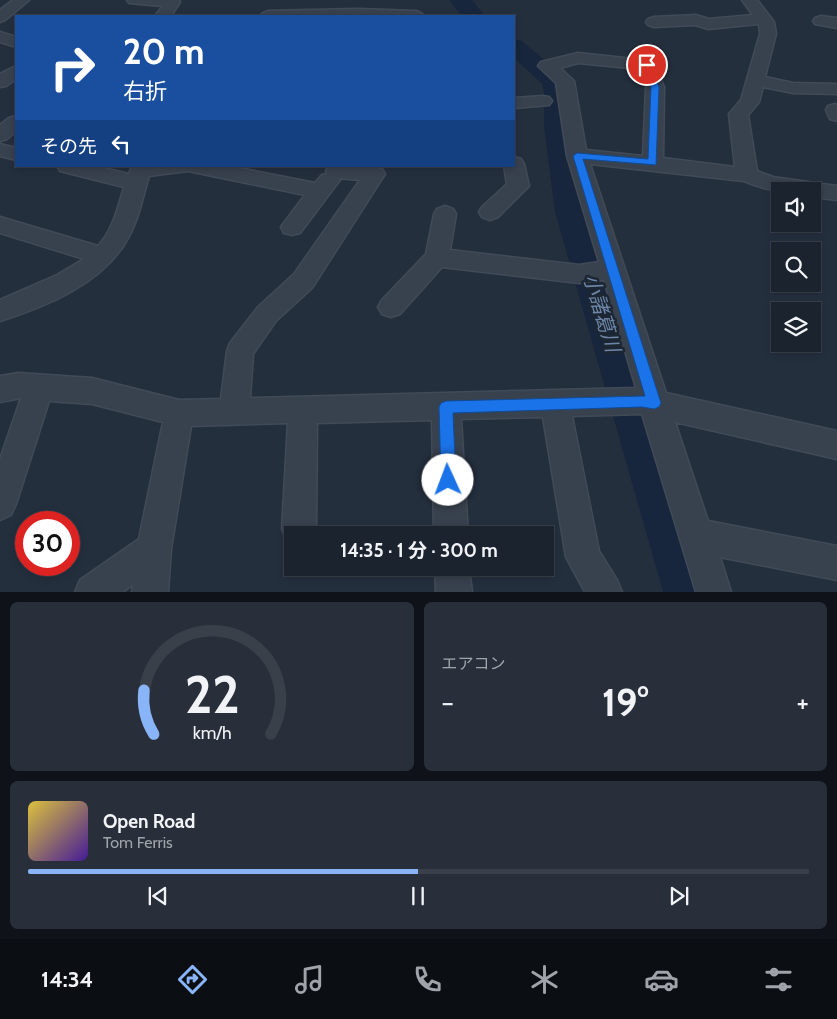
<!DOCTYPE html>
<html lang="ja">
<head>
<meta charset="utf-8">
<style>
	:root { --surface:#1b232e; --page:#282f3a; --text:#f1f3f6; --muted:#a0a4aa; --line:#39404a; --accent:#8ab4f8 }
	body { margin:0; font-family:Cabin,"Noto Sans JP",sans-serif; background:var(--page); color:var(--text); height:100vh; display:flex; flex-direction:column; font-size:19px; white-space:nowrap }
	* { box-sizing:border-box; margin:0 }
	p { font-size:16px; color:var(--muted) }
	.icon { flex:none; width:28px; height:28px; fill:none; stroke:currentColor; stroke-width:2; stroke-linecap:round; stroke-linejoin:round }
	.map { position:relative; height:592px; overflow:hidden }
	.details { display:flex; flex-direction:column; gap:10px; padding:10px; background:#0f1319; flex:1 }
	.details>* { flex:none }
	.top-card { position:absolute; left:15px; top:15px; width:500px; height:152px; border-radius:0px; box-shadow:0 2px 8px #0003,0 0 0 1px var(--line); background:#1a4fa0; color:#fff; overflow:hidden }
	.fabs { position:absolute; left:771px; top:182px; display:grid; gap:10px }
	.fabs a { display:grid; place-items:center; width:50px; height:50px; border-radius:0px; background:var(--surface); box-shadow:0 2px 8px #0003,0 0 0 1px var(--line); font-size:25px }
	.speed { position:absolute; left:15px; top:511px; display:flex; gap:10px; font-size:25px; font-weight:700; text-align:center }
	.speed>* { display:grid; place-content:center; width:65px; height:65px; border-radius:50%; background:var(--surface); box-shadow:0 2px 8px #0003,0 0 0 1px var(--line); line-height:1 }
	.speed .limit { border:8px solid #d22; background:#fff; color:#111 }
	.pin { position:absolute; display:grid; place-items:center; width:42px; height:42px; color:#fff; margin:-21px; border:2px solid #fff; border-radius:50%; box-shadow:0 1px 5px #0007 }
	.me { position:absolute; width:55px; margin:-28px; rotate:358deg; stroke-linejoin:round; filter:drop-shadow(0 0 4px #0008) }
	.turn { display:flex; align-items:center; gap:18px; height:105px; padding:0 25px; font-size:22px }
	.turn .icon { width:65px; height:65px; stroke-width:2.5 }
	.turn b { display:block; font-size:35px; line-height:42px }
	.then { display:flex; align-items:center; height:48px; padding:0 25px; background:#0003; gap:10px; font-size:19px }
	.big { font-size:38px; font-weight:700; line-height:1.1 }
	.details .tile { flex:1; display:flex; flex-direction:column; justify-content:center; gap:8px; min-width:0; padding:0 18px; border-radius:8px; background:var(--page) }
	.details .dial { align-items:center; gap:0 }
	.dial svg { height:130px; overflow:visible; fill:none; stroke:var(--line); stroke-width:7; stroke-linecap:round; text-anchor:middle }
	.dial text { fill:var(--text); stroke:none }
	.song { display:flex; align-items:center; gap:15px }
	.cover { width:60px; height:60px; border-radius:8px; background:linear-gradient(135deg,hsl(50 70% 55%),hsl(260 70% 35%)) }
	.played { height:5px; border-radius:2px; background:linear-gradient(90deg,var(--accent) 50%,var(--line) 50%) }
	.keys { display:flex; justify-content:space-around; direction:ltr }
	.heat { display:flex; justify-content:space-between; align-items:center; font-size:28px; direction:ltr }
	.details .tiles { flex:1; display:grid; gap:10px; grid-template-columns:1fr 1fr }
	.tile:last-child { grid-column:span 2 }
	.trip { position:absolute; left:284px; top:526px; width:270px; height:50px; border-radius:0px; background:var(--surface); box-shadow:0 2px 8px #0003,0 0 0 1px var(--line); font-weight:700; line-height:50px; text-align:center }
	.dock { display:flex; height:80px; justify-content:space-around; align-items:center; background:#0b0e12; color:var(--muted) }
	.dock .icon { width:35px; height:35px }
	.dock .on { color:var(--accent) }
	.dock b { font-size:22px; color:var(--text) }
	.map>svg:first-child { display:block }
</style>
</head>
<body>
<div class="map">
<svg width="837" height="592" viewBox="0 0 837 592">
	<rect width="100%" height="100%" fill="#242f3e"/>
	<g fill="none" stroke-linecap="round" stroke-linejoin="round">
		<path fill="#17263c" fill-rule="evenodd" d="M449,0H472L485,16H462Z
			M514,39L522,41L563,76L570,93L572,127L587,212L714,592H663L555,212L544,127V93L542,84L514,58Z"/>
		<defs>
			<path id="minor" d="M13,0H29L5,20L0,22V10Z
				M127,0H179L180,2L171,16H155L163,6L129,3Z
				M742,0H757L774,22L776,34L765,77L793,83L837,84V94L793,93L763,87L759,102L748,115L757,171L773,177L837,186V200L812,197V191C782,191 773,193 744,181L590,164L666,393L837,431V459L675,422L708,521L837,546V580L720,557L731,592H696L642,414L572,416L599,551L617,580L622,592H585L566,557L543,417L461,419L468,535H434L432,420L317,423L316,529L313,535H292V543L287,541L282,529L288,423L191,426L171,549L168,592H132L133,584L123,592H75L80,580L139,539L163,422L92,404L49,401L16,504L11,515L0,520V459L21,398L0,402V376L18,373L92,378L179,400L221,399L227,351L230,343L258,307L294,274L360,180L338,178L340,180L336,185L300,233L292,235L284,233L281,227L305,195L188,171L149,176C143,196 139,219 128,238C104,283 47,306 0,321V300L57,275L84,259L0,233V217L98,246C113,230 118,207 124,187L60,171L57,166H95L129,174L132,166H229L315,183L322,175L327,174L326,171L329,166H363L382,169L385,174L312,288L276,321L253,354L250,398L636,388L604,280L579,283L442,267L400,314L391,317L382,314L378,307L382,300L426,254L434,214L437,209L445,206L453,209L456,214L450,250L579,265L599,262L567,156L556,83L538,66L541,62L578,53L653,61L664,87L663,158L735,167L729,114L741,100L760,34L759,24L708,29L695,25L654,27L648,25L646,22L648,19L654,17L696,15L709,19L753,15ZM578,63L640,69L646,87L643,156L586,150L574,81L560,68Z
				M357,9L416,11L421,13L424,16H260L263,13L268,11Z
				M821,16L837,18V28L815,24L813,21L815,18Z
				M0,32L16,37V47L0,42Z
				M16,66V79L6,86L0,87V74Z
				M543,96L549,97L552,101L549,105L514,108V98Z
				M835,104L837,105V121L830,119L826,110L828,106Z
				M16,116V131L7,139L0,141V125L9,118Z
				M0,144L16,148V160L0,156Z
				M514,157L521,159L524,164L529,186L498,217L490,220L482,217L479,212L482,207L507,184L504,166H514Z
				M435,568H469L472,592H436Z"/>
		</defs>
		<use href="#minor" stroke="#414a57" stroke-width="3"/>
		<use href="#minor" fill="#38414e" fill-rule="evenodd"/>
	</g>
	<path fill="#1a73e8" stroke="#114b97" d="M647,63L651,65L659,87L656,165L583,159L661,403L659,407L654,409L642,407L453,413L456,480L454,485L448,487L443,485L441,480L439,407L441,403L446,401L645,396L573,156L577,153L648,159L651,87L643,65Z"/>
	<g text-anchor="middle" stroke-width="5" stroke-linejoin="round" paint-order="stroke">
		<g font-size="20" font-style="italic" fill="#6d86a8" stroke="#1d2633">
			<text transform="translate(602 313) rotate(73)" y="7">小諸葛川</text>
		</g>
	</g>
</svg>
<div class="fabs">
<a><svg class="icon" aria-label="sound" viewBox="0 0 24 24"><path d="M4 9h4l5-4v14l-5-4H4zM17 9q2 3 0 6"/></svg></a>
<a><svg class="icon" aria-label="search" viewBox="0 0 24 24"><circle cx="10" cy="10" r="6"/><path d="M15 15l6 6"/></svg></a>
<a><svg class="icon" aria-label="layers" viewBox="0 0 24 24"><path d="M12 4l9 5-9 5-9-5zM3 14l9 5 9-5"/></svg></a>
</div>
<div class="speed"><div class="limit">30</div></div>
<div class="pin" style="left:647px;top:65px;background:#d93025"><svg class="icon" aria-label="arrive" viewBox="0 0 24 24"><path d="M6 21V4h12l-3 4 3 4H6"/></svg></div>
<svg class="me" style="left:448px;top:480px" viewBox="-20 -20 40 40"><circle r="19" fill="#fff"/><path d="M0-13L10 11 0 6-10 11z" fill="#1a73e8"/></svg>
<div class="trip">14:35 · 1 分 · 300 m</div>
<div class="top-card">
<div class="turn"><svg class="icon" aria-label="right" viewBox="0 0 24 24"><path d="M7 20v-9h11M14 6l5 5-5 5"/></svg><div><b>20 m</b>右折</div></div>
<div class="then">その先<svg class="icon" aria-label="left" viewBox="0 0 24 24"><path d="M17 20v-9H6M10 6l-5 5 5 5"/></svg></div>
</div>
</div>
<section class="details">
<div class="tiles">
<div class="tile dial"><svg viewBox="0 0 100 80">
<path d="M14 69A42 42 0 1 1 86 69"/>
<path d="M14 69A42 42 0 0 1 8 42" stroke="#8ab4f8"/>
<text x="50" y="56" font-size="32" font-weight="700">22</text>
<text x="50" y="72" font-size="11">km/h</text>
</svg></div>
<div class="tile"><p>エアコン</p>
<div class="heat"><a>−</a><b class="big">19°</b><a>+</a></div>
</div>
<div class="tile">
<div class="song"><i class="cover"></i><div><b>Open Road</b><p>Tom Ferris</p></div></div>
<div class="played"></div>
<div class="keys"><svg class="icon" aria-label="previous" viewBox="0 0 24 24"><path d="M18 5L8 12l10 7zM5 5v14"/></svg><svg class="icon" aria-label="pause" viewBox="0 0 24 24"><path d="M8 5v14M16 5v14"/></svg><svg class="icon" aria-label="next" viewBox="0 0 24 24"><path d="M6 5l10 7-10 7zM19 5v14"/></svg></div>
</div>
</div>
</section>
<nav class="dock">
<b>14:34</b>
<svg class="icon on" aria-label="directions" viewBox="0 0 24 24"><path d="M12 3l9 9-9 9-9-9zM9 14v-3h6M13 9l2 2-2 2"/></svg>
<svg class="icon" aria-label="music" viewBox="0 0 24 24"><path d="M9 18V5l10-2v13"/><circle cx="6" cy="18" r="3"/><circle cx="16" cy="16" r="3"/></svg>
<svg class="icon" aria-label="phone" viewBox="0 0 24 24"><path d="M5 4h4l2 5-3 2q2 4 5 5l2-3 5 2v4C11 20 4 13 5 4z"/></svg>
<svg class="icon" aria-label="climate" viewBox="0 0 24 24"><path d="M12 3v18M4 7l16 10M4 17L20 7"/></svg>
<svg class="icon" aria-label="car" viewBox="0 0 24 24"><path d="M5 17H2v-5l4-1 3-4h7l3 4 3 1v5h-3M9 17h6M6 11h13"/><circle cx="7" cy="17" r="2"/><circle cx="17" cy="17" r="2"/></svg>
<svg class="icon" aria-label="filters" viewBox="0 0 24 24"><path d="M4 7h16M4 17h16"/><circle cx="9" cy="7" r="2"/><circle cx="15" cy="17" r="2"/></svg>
</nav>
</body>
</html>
